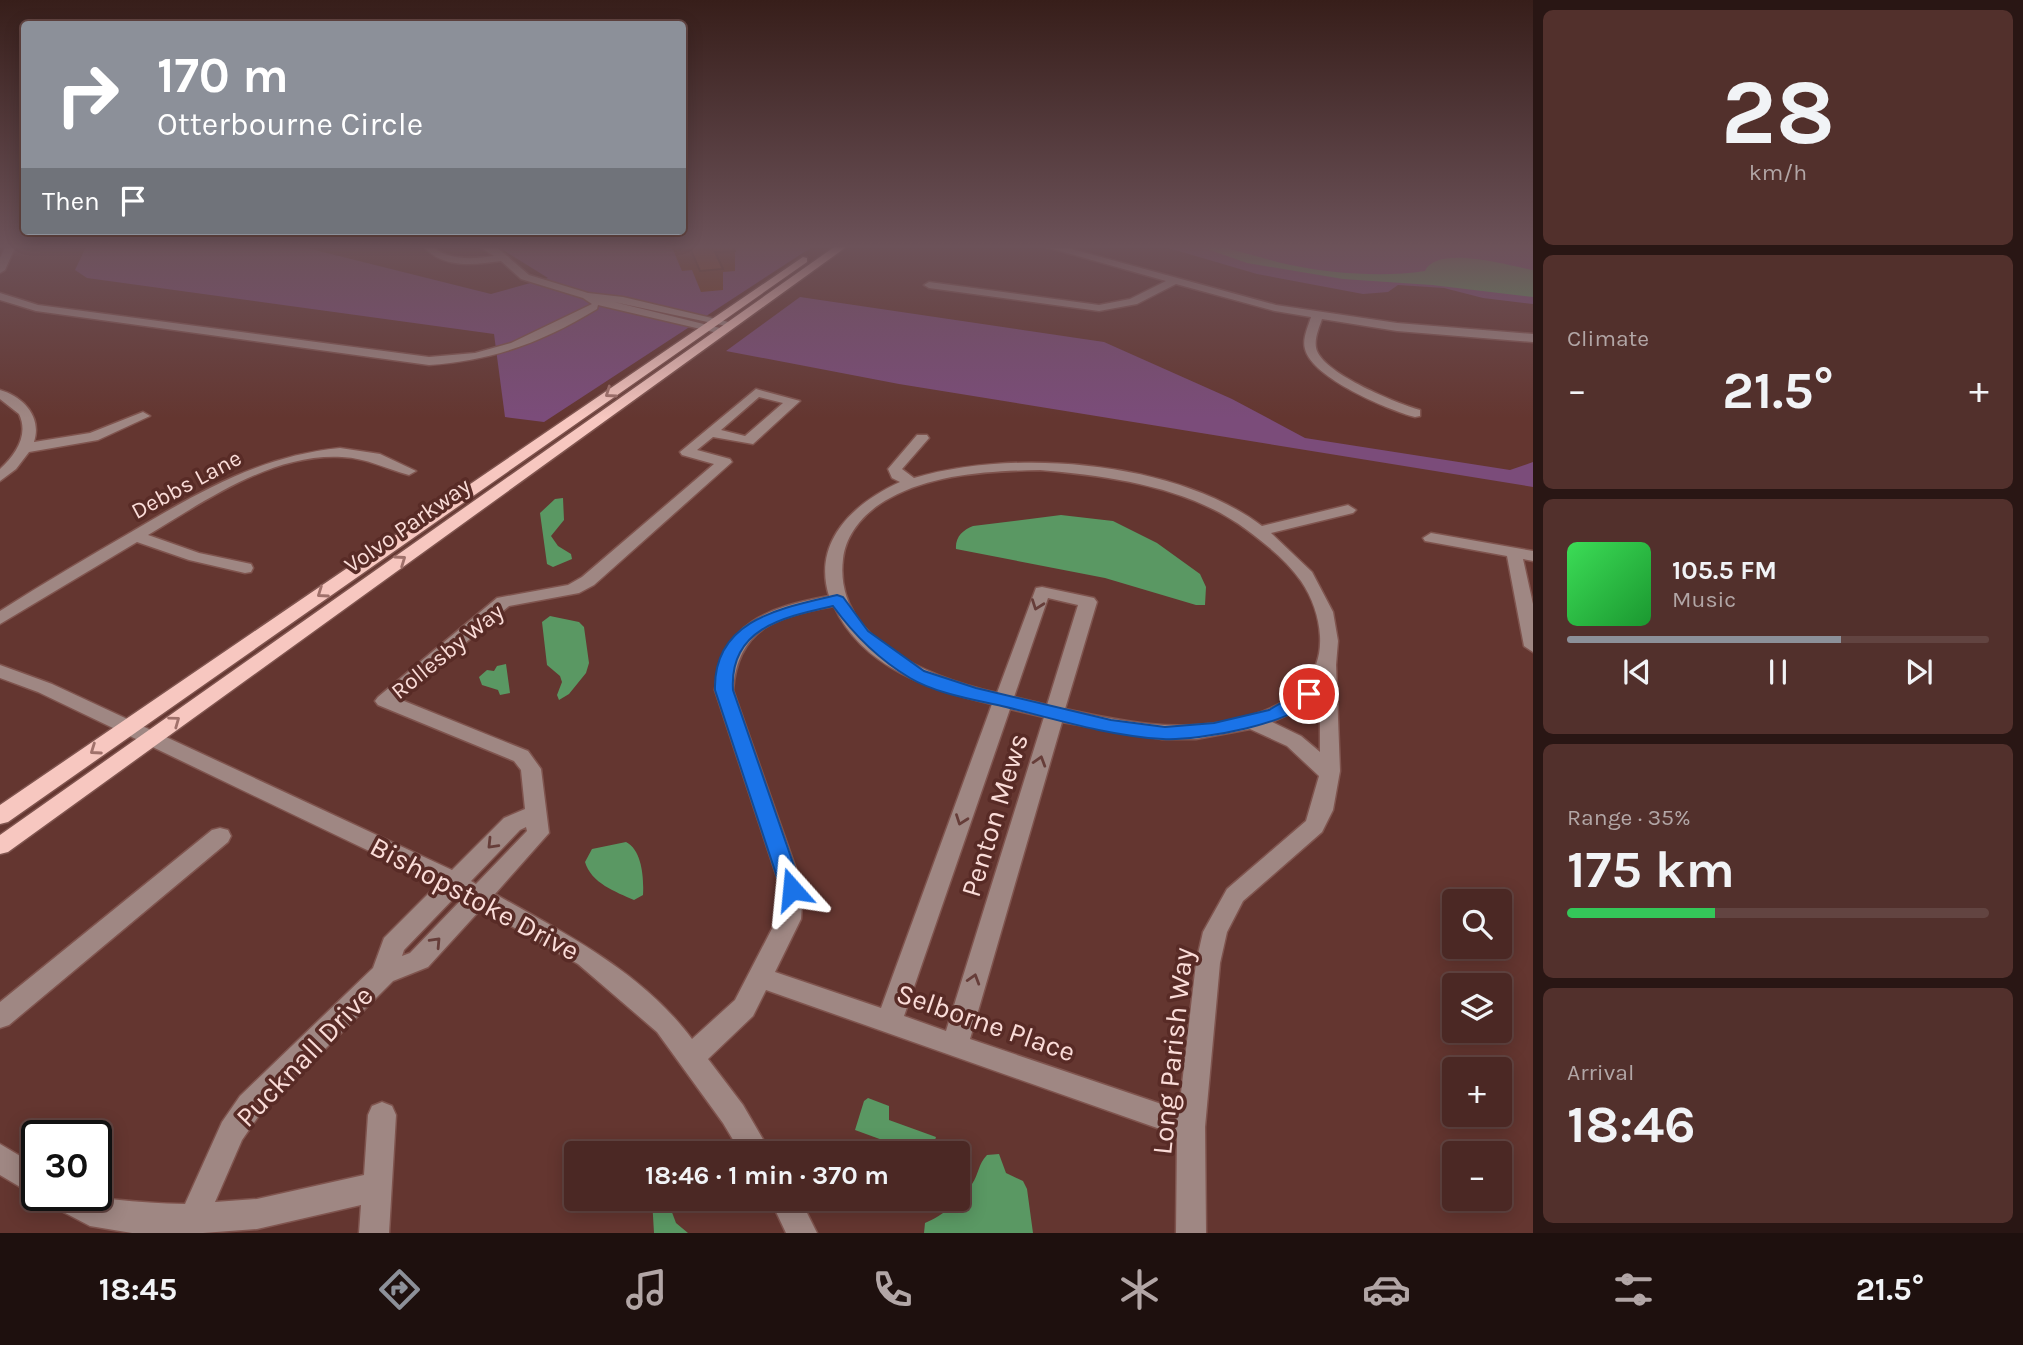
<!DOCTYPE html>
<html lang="en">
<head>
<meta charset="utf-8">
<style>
	:root { --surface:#4b2824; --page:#52302c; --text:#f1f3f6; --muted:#b2a6a6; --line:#624441; --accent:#8c9099 }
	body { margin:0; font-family:Karla,sans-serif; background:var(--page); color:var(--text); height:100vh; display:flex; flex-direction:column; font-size:26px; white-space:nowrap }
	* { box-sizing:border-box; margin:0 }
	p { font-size:23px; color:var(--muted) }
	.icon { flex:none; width:38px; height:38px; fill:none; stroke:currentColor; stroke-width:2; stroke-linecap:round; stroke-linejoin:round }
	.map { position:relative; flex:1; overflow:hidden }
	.sheet { display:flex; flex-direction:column; gap:10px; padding:10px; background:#291614; width:490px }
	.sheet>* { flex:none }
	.banner { position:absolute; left:21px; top:21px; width:665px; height:214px; border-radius:7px; box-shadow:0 4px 18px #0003,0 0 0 2px var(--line); background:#8c9099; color:#fff; overflow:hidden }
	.fabs { position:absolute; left:1442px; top:889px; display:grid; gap:14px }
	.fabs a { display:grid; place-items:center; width:70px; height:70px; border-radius:7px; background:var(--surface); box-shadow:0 4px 18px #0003,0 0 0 2px var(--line); font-size:35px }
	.speed { position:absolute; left:21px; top:1120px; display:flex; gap:14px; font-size:35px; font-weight:700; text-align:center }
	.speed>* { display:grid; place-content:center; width:91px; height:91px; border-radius:50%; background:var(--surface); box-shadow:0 4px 18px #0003,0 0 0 2px var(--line); line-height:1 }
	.speed .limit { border:4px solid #111; border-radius:10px; background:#fff; color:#111 }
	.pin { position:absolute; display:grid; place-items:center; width:60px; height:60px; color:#fff; margin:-30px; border:4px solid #fff; border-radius:50%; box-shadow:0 2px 7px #0007 }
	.me { position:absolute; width:77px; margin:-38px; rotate:342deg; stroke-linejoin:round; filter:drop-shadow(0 0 5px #0008) }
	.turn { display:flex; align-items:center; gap:24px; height:147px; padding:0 21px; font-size:32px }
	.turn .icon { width:91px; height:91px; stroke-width:2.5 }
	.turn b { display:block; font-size:49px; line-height:60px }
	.then { display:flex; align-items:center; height:66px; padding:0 21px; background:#0003; gap:14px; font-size:26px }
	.big { font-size:52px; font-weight:700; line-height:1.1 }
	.sheet .widget { flex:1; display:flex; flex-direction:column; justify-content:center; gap:10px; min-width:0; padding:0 24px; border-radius:10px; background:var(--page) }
	.sheet .dial { align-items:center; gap:0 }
	.dial b { font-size:91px; line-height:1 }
	.song { display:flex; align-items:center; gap:21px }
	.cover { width:84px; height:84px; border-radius:10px; background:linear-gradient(135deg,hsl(130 70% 55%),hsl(130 70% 35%)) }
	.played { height:7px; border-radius:4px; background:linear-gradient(90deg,var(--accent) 65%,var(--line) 65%) }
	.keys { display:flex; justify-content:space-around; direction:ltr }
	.heat { display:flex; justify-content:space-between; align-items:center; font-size:38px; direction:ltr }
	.charge { height:10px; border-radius:5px; background:linear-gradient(90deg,#34c759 35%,var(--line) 0) }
	.trip { position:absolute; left:564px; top:1141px; width:406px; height:70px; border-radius:7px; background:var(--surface); box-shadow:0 4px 18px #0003,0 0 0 2px var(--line); font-weight:700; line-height:70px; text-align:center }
	.menu { display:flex; height:112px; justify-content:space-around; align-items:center; background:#1e100e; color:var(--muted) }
	.menu .icon { width:49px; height:49px }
	.menu .current { color:var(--accent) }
	.menu b { font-size:32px; color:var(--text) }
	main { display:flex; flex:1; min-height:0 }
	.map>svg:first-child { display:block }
</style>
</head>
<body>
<main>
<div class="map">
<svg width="1533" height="1233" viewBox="0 0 1533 1233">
	<rect width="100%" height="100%" fill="#643630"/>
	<path fill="#7b4c7a" d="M87,245H295L491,294L548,278L495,245H815L544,422L505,417L494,334L87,278L75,270Z
		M1158,245H1533V304L1483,298L1444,288L1398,285L1388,292L1363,294L1257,274Z
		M800,297L1104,342L1232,399L1305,438L1510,470L1533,462V487L899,384L726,351Z"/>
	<path fill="#5a9863" d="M1196,245C1231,245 1261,260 1296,266C1334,274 1386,277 1425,271C1437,244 1510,266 1533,270V297L1432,285L1343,279L1247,263Z
		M563,498L564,520L551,536L558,546L571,554L572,559L553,567L547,564L540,513L555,499Z
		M1061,515L1113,521L1157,543L1200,574L1206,587L1205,605H1196L1105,578L956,549C955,537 963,530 973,526Z
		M550,616L579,622L584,627L589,663L586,673L569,694L559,700L557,695L562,682L560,676L547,665L542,622Z
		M506,664L510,693L500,695L498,690L482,685L479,677L487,670L494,671L497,666Z
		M626,842C642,850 644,878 643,895L634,900C616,892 591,883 585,862L592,849Z
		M868,1098L889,1106V1120L936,1137L931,1153H918L855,1130L864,1101Z
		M999,1154L1006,1173L1023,1181L1027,1189L1033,1233H924L925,1223C942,1216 963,1200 972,1184C979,1174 978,1164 987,1155Z
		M652,1199H667L676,1223L688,1233H654Z"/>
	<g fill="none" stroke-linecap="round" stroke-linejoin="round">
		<defs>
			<path id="minor" d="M6,245H16L5,270L0,273V258Z
				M422,245C434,245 437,252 448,255C463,260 480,258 494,256L477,245H491L500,250L529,275L588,293L623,297L737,324L731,327L614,302L728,330L722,334L598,305L597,309C543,342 492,361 429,365L36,311L0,300V293L38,305L429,357L475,353L511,343L592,304L583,298L521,279L501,261C473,265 442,269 422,245Z
				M1039,245H1057L1276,305L1397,323L1533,334V342L1397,331L1322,319C1319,328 1313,341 1317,351C1327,375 1396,403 1420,410V416L1415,417C1388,410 1312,378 1305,349C1302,339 1308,327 1311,317L1275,311L1176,284L1137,304L1099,311L929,288L924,285L929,282L1099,305L1130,299L1166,281Z
				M756,389L800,401L753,444L713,437L697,450L730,459L732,462L594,585L579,593L509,606L399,699L528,751L541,769L549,833L495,894C566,934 642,972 692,1039L735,1000L777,919L781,889L715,690C721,622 770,607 829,596C812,541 854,503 900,482L892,478L888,469L917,435H927L929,438L902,469L914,478C1015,448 1176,461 1262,526L1348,505L1356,510L1353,513L1271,533L1312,572L1333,612L1338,641L1336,665L1340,771L1333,810L1322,832L1243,901L1227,932L1220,963L1205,1127L1206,1233H1176L1177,1135L766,990L753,1016L708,1059L743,1105L771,1153H741L723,1123L657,1032L578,964L481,909L428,967L393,981L260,1114L242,1140L215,1202L257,1199L364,1175L368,1115L372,1106L382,1102L392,1106L396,1115L389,1233H359L361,1205L257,1229L203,1233H132L90,1226L50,1205L46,1195C92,1195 137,1204 185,1204L222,1122L240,1096L373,968L384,938L438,884L38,692L0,678V665L52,684L452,870L504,818L525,809L521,770L514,761L378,705L375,701L378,697L497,598L568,585L582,577L714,464L682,455L680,452ZM759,397L783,403L745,436L721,430ZM1040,470C1110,476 1190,487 1247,530C1267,545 1287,561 1301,581C1312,597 1319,617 1320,636C1323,689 1275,712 1229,721C1175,732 1119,721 1065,709L1097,602L1094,598L1042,587L1036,588L997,693C932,678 833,641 843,559C846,532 867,510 890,498C934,474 989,471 1040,470ZM1048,598L1078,605L1047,705L1014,697ZM834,606C862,668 931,690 992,704L881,1008L775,972L801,919L803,889L733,690C738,627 778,616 834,606ZM1320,693V752L1301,736L1272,722L1300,709ZM1010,709L1044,717L946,1031L904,1016ZM1062,722L1162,739H1196L1250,729L1287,746L1319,776L1306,821L1227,889L1203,932L1196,963L1179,1110L970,1039ZM526,827L527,831L476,884L471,881L520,830ZM457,895L463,898L410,953L402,956L404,950Z
				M0,390C24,397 42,417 34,442L90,433L143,412L150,416L98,440L29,452L16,469L0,481V469C16,454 29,435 19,414L0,399Z
				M340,448L380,454L416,471L409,475C386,469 367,458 342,457C272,453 205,501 148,535L199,553L251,564L253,568L251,572L245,573L189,560L137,542L0,624V611C44,583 88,557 133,531C201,491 260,456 340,448Z
				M1431,533L1533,551V561L1523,559L1533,604V652L1524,646L1507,556L1425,541L1423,538Z
				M220,828L228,830L231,836L228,842L9,1025L0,1028V1002L212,830Z
				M0,1144L37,1166V1195H42L37,1197L0,1175Z
				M770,1199H800L817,1233H786Z"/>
			<path id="major" d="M837,245H849L8,852L0,854V835Z
				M803,257L807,258V262L8,822L0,824V805Z"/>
		</defs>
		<use href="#minor" stroke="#7f544e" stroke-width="3"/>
		<use href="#major" stroke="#7f544e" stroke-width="3"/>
		<use href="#minor" fill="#9f8783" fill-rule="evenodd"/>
		<use href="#major" fill="#f7c7c0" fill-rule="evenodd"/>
	</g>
	<path fill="#723a1b" d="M671,245H733L735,251V271L723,272V290L701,292L692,270L682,271Z"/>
	<path fill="#85441f" stroke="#5d3016" stroke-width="2" d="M679,245H733L735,251L715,252L723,269L700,271L691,250L681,251Z"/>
	<defs><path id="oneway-chevron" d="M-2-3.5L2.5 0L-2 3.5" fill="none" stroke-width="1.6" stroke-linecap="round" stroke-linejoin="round" transform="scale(1.75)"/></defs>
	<g stroke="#a0716b">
		<use href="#oneway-chevron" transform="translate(610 393) rotate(145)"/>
		<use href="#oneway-chevron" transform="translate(401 560) rotate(-35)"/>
		<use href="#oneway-chevron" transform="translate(322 593) rotate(145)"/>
		<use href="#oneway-chevron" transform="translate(175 721) rotate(-36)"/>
		<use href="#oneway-chevron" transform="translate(95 750) rotate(145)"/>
	</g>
	<g stroke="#663d39">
		<use href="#oneway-chevron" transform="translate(1037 605) rotate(110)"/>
		<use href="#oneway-chevron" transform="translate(1040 761) rotate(-73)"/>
		<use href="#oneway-chevron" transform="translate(961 820) rotate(110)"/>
		<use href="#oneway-chevron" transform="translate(492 844) rotate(134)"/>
		<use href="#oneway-chevron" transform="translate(436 942) rotate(-47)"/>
		<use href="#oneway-chevron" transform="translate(974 979) rotate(-73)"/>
	</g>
	<linearGradient id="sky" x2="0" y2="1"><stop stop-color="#371e1a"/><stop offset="0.59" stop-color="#6c5259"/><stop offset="1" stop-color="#6c5259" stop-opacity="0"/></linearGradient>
	<rect width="1533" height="418" fill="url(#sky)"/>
	<path fill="#1a73e8" stroke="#114b97" stroke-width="2" d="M837,595L843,597L868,631L924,671L976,688L1111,720L1165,727L1214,723L1269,710L1303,690H1315L1318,694C1297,724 1198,741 1163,739C1110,736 1058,720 1006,707C976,700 937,694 910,678C878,659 854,635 833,606C784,617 729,628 733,690L802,889L799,895H784L781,889L715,690C713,619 782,608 837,595Z"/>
	<g text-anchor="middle" stroke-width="7" stroke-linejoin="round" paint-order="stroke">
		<g font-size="23" fill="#fadcd8" stroke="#582b26">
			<text transform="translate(186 484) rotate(-28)" y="8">Debbs Lane</text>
			<text transform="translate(407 525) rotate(-35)" y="8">Volvo Parkway</text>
			<text transform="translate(447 651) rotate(-39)" y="8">Rollesby Way</text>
		</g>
		<g font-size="28" fill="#fadcd8" stroke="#582b26">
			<text transform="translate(994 815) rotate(-73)" y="10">Penton Mews</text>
			<text transform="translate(475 898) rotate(28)" y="10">Bishopstoke Drive</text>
			<text transform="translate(986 1022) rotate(19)" y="10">Selborne Place</text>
			<text transform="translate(1172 1051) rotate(-84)" y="10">Long Parish Way</text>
			<text transform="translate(304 1056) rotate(-46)" y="10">Pucknall Drive</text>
		</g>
	</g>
</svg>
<div class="fabs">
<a><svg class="icon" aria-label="search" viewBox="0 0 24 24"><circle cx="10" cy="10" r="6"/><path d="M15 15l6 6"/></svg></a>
<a><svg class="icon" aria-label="layers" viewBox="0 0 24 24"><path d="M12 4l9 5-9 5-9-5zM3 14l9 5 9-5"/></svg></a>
<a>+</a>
<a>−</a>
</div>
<div class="speed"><div class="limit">30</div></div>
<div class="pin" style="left:1309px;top:694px;background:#d93025"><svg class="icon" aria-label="arrive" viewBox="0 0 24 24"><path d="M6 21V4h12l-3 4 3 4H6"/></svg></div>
<svg class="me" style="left:792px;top:889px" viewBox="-20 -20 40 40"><path d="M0-17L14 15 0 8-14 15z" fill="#1a73e8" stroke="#fff" stroke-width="4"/></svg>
<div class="trip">18:46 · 1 min · 370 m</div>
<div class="banner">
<div class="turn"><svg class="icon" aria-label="right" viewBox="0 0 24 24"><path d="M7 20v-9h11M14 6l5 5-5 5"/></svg><div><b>170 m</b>Otterbourne Circle</div></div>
<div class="then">Then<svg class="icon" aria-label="arrive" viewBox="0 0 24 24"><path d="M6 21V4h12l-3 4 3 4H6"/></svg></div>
</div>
</div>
<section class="sheet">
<div class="widget dial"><b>28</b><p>km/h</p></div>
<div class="widget"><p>Climate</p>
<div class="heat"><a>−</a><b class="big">21.5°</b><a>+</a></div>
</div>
<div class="widget">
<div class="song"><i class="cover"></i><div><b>105.5 FM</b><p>Music</p></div></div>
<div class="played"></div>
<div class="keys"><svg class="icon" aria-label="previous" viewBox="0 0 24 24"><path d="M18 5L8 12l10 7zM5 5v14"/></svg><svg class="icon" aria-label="pause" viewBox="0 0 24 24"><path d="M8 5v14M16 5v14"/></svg><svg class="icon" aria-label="next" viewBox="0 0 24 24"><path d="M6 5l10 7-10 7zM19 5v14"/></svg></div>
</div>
<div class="widget"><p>Range · 35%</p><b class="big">175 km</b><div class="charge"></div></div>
<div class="widget"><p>Arrival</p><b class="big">18:46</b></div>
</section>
</main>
<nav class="menu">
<b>18:45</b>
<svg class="icon current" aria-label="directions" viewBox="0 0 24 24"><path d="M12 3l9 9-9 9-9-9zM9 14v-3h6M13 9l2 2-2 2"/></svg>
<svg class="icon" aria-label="music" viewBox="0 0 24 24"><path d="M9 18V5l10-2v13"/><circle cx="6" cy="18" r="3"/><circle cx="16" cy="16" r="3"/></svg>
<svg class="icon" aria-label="phone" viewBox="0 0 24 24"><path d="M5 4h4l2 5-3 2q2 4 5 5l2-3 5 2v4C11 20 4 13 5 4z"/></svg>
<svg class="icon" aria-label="climate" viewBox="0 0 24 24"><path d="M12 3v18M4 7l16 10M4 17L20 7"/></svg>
<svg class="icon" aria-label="car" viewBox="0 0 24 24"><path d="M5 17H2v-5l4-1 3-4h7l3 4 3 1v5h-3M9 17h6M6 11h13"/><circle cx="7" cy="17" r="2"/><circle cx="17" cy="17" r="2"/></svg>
<svg class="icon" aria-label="filters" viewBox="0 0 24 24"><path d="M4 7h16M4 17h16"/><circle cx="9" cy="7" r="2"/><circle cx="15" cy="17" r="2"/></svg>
<b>21.5°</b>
</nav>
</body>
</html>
